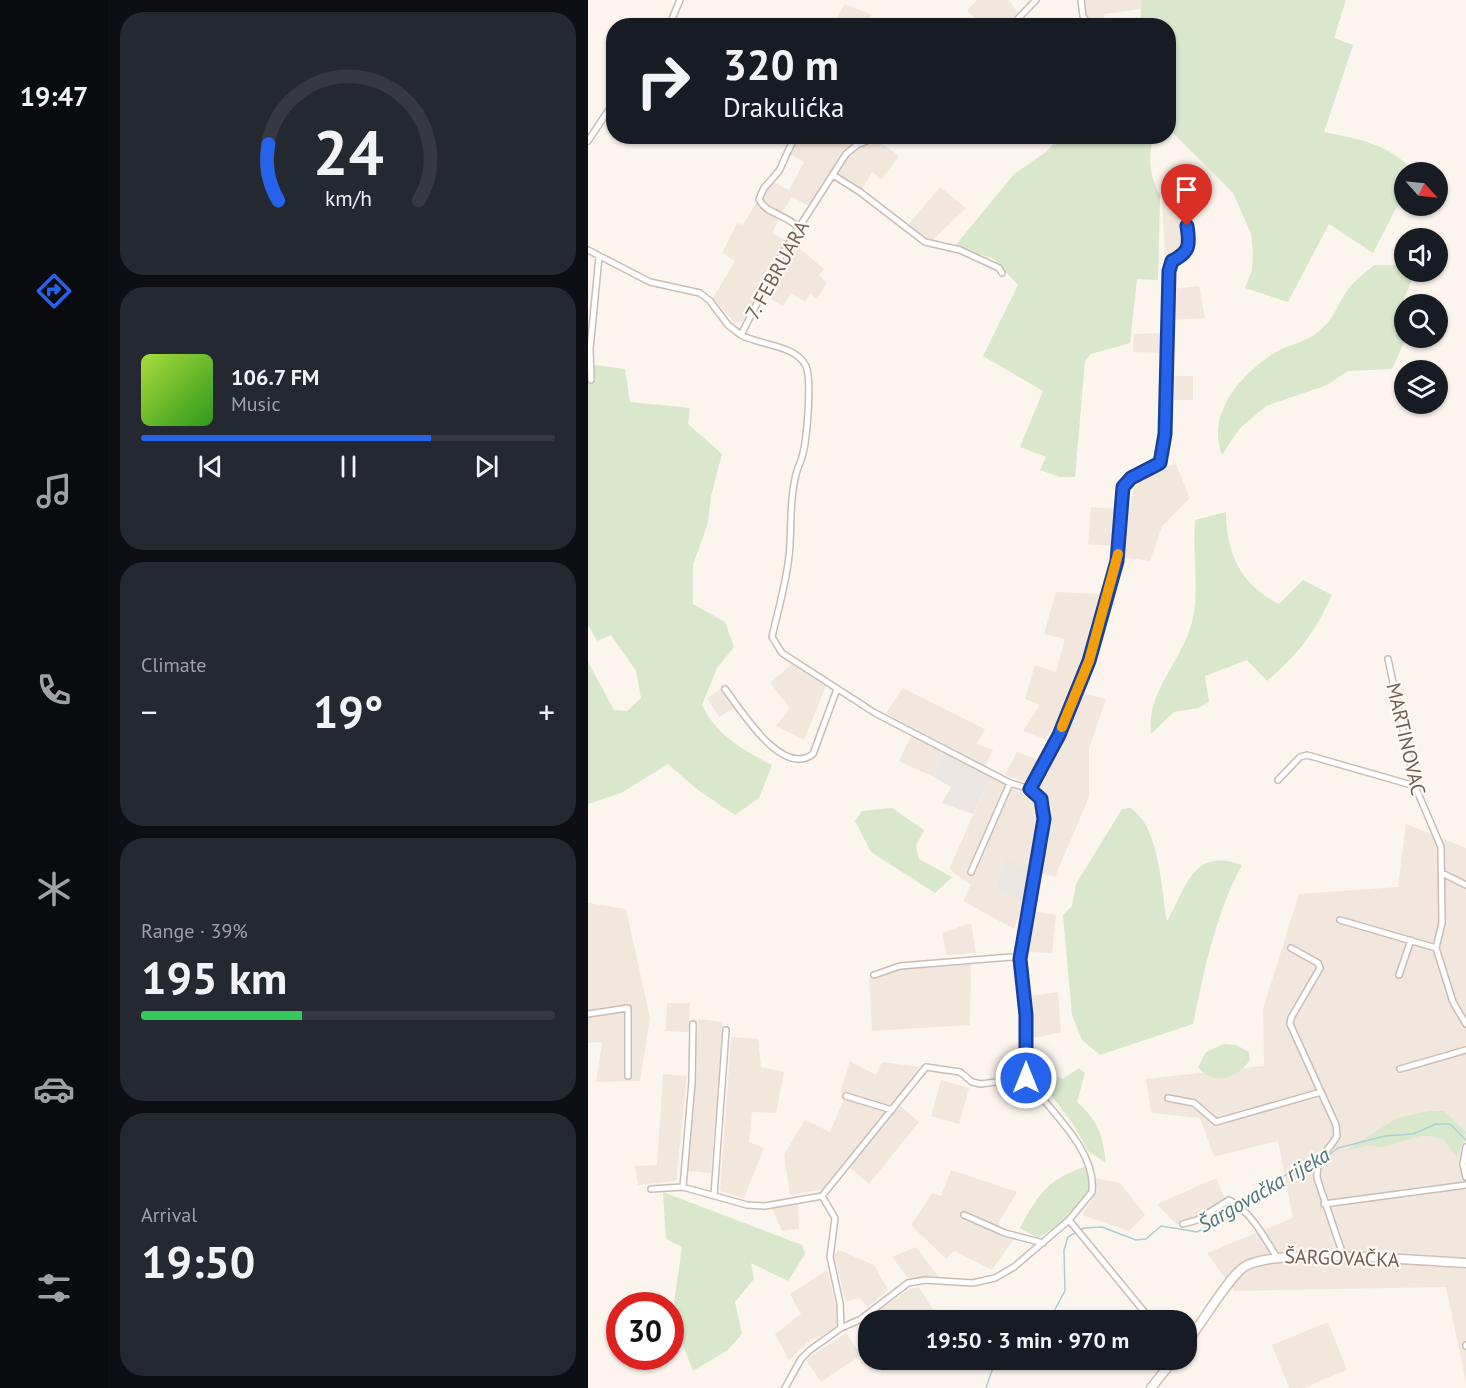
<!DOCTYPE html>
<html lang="en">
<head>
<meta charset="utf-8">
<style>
	:root { --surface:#171b24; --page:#242831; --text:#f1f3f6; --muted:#9ea1a6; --line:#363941; --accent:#2563eb }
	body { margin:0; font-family:"PT Sans",sans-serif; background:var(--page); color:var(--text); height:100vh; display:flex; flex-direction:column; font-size:22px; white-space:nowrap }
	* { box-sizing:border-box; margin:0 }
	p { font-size:20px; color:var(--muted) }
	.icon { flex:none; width:33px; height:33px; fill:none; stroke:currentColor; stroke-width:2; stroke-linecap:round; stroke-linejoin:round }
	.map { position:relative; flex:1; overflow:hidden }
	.details { display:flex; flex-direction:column; gap:12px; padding:12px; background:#0d0f14; width:480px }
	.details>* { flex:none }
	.guide { position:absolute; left:18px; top:18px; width:570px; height:126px; border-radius:24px; box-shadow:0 2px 4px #0004; background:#171b24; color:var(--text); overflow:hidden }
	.needle { width:39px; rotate:117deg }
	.controls { position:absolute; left:806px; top:162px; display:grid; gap:12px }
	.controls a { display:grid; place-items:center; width:54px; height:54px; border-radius:50%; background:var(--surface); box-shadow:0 2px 4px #0004; font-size:30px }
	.speed { position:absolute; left:18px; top:1292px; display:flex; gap:12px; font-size:30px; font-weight:700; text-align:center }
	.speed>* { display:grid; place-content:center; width:78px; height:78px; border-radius:50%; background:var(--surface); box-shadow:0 2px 4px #0004; line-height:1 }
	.speed .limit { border:9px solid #d22; background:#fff; color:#111 }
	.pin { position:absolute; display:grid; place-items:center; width:51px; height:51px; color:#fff; margin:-62px -26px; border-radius:50% 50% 50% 0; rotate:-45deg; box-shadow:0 0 6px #0007 }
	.pin .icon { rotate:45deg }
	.me { position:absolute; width:66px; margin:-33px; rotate:0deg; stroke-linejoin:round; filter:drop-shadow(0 0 4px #0008) }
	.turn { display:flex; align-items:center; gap:21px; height:126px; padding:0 18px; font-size:27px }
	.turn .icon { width:78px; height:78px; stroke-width:2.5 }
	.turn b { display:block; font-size:42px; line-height:51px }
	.big { font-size:45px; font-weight:700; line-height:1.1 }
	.details .tile { flex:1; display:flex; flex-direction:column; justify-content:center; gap:9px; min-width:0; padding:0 21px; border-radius:24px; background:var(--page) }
	.details .dial { align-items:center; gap:0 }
	.dial svg { height:156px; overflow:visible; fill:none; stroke:var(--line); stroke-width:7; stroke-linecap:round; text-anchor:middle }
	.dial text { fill:var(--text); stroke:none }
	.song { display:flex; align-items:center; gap:18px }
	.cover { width:72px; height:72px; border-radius:9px; background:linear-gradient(135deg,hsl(80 70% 55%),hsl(110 70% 35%)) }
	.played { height:6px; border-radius:3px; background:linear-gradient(90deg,var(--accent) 70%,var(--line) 70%) }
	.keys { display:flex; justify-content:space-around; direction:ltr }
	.heat { display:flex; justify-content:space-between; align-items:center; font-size:33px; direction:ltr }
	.charge { height:9px; border-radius:4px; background:linear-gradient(90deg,#34c759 39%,var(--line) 0) }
	.trip { position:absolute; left:270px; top:1310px; width:339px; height:60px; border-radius:24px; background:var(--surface); box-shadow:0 2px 4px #0004; font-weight:700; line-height:60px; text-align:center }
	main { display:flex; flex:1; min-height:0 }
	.tab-bar { display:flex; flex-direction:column; width:108px; justify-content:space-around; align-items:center; background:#090b0e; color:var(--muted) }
	.tab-bar .icon { width:42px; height:42px }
	.tab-bar .selected { color:var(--accent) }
	.tab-bar b { font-size:27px; color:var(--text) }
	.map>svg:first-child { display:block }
</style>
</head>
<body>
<main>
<nav class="tab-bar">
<b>19:47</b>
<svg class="icon selected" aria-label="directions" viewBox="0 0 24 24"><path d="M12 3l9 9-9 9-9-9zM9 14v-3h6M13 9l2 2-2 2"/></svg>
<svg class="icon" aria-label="music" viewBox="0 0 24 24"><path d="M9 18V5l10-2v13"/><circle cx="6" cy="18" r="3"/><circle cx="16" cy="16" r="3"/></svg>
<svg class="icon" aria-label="phone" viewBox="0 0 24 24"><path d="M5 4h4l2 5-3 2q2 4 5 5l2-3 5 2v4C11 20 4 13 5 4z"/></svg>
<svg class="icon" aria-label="climate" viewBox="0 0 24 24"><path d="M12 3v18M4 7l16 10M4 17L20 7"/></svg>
<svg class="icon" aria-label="car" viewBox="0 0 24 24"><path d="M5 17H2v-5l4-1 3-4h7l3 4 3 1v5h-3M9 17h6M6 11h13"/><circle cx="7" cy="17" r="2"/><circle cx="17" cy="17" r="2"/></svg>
<svg class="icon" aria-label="filters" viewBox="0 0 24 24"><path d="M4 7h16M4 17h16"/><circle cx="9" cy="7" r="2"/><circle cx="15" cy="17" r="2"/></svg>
</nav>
<section class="details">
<div class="tile dial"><svg viewBox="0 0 100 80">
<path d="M14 69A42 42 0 1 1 86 69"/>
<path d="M14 69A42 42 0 0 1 9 40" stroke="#2563eb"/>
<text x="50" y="56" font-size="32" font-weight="700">24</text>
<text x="50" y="72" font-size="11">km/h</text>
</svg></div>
<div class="tile">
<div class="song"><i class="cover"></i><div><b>106.7 FM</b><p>Music</p></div></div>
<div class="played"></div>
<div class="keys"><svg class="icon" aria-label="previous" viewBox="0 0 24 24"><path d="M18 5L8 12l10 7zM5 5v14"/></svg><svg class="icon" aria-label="pause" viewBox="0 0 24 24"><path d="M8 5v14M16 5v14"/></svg><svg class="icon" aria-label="next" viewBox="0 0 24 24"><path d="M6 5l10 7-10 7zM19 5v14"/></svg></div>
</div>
<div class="tile"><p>Climate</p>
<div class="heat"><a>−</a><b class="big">19°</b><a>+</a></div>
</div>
<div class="tile"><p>Range · 39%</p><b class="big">195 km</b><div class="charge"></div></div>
<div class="tile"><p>Arrival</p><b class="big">19:50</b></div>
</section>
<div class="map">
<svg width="878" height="1388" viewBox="0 0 878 1388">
	<rect width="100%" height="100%" fill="#fbf5ed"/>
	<path fill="#f2e7dd" d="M389,0H420L430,12L418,25H393L379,10Z
		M495,0H554V9L516,14L517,22L504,25L499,17Z
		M257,4L284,15L275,25H244Z
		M211,137H263L268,142L248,164L221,206L204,197L193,214L176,205L173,196L185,182L201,190L216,162L202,154Z
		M289,140L311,156L294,179L284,172L274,190L249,174L260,155L270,147Z
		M352,187L378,208L345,240H338L320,225Z
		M169,201L174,208L192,217L184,233L199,241L157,320L147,324L125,298L147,261L134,253L149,223L155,225Z
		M593,201L596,254L577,255L574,202Z
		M204,242L236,269L231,275L239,283L229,299L222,294L217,302L203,293L195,306L174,294Z
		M611,286L617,318L583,320V289Z
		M577,333V353L545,352L546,334Z
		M586,376H605V400H586Z
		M588,464L602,498L574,526L562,561L533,557L546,487L572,469Z
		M503,507L528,509L525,546L500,544Z
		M468,592L512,594L497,653L470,720L457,739L435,731L452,705L437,699L447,665L468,672L477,639L456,634Z
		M204,664L238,686L216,740L188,726L202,708L182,683Z
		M134,688L146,708L131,717L119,698Z
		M315,688L397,729L389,744L405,750L397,766L298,713Z
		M493,693L518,699L501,749V797L467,877L453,873L464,809L459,796L450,784L475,738Z
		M323,736L356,752L346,777L311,761Z
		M429,752L450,760L439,783L417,775Z
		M402,777L451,802L445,864L442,869L418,860L407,889L436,903L426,929L375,901L383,885L361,869Z
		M818,824L878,848V1382L858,1287L646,1291L619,1253L705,1218L690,1141L626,1157L612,1118L563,1113L558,1079L676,1066L675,1009L711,894L810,887Z
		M0,903L38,909L62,1018L52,1081L8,1082L14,1042L0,1043Z
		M445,911L468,915L464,953L438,952Z
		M383,923L388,953L359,955L354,933Z
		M383,962L382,1025L284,1031L281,978L311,968Z
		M470,992L473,1032L442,1039L444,996Z
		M79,1003H102L101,1032L78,1031Z
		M110,1019L135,1022L123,1173L100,1171Z
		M143,1037L170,1039L173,1067L196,1072L188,1113L164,1112L161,1142L176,1148L156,1198L132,1191Z
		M262,1061L288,1075L294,1062L332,1067L305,1107L252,1093Z
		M75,1074L99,1076L88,1181L50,1185L47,1166L69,1165Z
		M353,1080L381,1088L371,1124L343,1116Z
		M256,1099L297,1112L237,1189L202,1195L196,1154L217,1120L242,1132Z
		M311,1105L331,1122L281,1184L261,1167Z
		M363,1170L429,1192L410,1224L425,1240L404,1270L366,1251L358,1259L323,1225L344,1193L353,1196Z
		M508,1178L532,1183L557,1215L541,1231L494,1215L504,1199Z
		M628,1178L639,1203L589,1225L569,1204Z
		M210,1203L211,1229L194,1231L184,1209Z
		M328,1247L350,1276L320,1278L304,1257Z
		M251,1250L286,1265L300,1290L280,1307L271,1298L258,1302L246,1255Z
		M239,1270L253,1326L219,1343L201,1360L187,1334L213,1314L202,1294Z
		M331,1287L347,1313L339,1320H280V1336L272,1323L322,1289Z
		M740,1322L759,1370L715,1388H701L684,1345Z
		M258,1333L273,1355L233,1382L218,1360Z"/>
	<path fill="#ebe6e2" d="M356,752L402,777L385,814L354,803L363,787L346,777Z
		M418,859L442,869L436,903L407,889Z"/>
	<path fill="#d9e7cd" d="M554,0H758L746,38L765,45L736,132C771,139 802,144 826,172H816V193L785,253L741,224L700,302L657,288L664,270L665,251L663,233L645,193L581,129L580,26L552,25Z
		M472,137H565C560,159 561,175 572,195L570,280L549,279L542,343L503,354L497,361L487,477H471L452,470L458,457L432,447L455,391L395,356L430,285L406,259L367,246L426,174L458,152Z
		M786,265H816V272H827L816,299L819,304H816V338H818L804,369L760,371L739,385L678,406L651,429L634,455C617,413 655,371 690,351C703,344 719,342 731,331C749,316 749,303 762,287C768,279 778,272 786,265Z
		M0,364L37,369L42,402L102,408L100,424L134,454L123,496L120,523L105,565V604L137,622L146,647L129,668L114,705C129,736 154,749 184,765L171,798L147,815L110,790L80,764L33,793L0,804V662L26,710L39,711L53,698L48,671L23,635L9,641L0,625Z
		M638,512C638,553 653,585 691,604L715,580L744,595C725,635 713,651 679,681L659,660L617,676L621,702L610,708L586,712L563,734C558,691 594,662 604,622C612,589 604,554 607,520Z
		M304,808L336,830L328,846L331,859L364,877L347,893L283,852L267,821L274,811Z
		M542,808C572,826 573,889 579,921C599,887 604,847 654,865C627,915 617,968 605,1024L512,1055L494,1040L484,1015L475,915L484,906L488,884L534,809Z
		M635,1044L648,1045L661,1052L662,1060C649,1079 625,1086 610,1067L618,1052Z
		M491,1068L497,1073L489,1102C510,1121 515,1135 518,1163L500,1151L485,1124L451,1079L452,1070L475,1079Z
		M841,1111H856L878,1132L869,1158L856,1140L843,1136H832L795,1147L778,1146L757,1151L809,1118Z
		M502,1165C503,1174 506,1187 502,1194C495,1209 464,1230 450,1238L432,1228C452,1191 461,1178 502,1165Z
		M75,1192L214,1245L217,1254L200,1281L163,1263L166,1279L147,1302L154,1334L140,1350L105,1371L84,1317L94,1247L78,1239Z"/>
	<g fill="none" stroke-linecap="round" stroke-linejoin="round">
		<path stroke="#abcfd3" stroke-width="1.5" d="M737,1158L750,1148L797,1136L825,1134L848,1124H862L878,1140
			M655,1207C678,1189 701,1168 729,1161
			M432,1320L466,1311L477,1291L476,1250L480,1237L496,1228L514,1227L548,1240L558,1239L573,1226L609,1232L652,1210
			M398,1388L408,1359"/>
		<defs>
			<path id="street" d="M493,0L495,16L501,26
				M81,26L92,0
				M423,26L448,0
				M207,136L191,171L176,188L171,199C177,214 201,215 210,228
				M0,141L26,102
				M245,175L272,192L337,242L372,250L411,268L414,273
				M0,250L62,282L112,293L122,301L140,325L153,335L194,254L258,154L269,145L290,136
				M153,335C171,345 208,345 218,366C224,380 219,441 214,457C212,464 208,471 207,479C201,504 204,531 201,556C198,584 190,610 184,637L194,653L287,713L422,783L442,789
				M3,380L2,349L11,257
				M800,659L827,786L853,847L854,923L848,948L865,1002L878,1024
				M137,689C153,710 194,778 225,754L249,689
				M690,780L712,757L719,755L827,786
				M383,872L422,783
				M854,873L878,885
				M752,920L848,948
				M703,948L730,963L732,968L703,1018L702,1024L748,1125L749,1136C740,1152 728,1157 729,1178L756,1258
				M286,975L312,966L423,957L433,959
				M811,975L823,940
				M0,1014L40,1008V1076
				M812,1069L878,1050
				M258,1096L304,1110
				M580,1098L606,1103L628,1122L733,1092
				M878,1147L875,1164L878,1177
				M95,1187L104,1082L105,1024
				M63,1189L95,1187L159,1205L177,1206L234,1196L338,1067L372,1072L384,1082L393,1084L438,1078
				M126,1195L138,1030
				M234,1196L247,1218L242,1257L252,1303L253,1328
				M736,1204L878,1185
				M376,1215L417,1233L455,1243
				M481,1220L563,1320
				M595,1224L609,1220L641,1200C661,1209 677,1238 688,1256
				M878,1345V1346
				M197,1388L213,1359L222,1350L253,1328L273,1319L320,1283L337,1280L385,1283L407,1278L426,1267L481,1220L504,1192C509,1150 461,1110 438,1078V1015L433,959L456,818L453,799L442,789L471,736L501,661L529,561L535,487L543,478L572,463L577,434L581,271L584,261C602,252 602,245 599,226"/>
			<path id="secondary" d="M598,1343C613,1325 640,1278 656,1267C687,1246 834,1261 878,1263
				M563,1388L586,1359"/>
		</defs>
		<use href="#street" stroke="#ccbdb4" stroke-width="8"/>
		<use href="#secondary" stroke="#d1bfb4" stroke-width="11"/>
		<use href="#street" stroke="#fff" stroke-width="5"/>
		<use href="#secondary" stroke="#fff" stroke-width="8"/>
	</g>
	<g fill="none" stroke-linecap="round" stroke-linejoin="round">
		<defs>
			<path id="route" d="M438,1078V1015L432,959L456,819L453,799L442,789L471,735L501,661L529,561L535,487L543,478L572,463L577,434L581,271L584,261C602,252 602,245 599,226"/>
		</defs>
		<use href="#route" stroke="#184099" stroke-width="15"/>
		<use href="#route" stroke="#2563eb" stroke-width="10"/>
		<path stroke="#f59e0b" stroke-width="10" d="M474,727L501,661L530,554"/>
	</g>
	<g text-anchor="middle" stroke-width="4.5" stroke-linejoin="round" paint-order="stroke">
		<g font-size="20" fill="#745d52" stroke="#fdf9f4">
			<text transform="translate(189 270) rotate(-61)" y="7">7. FEBRUARA</text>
			<text transform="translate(818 739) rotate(77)" y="7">MARTINOVAC</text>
			<text transform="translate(754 1258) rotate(2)" y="7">ŠARGOVAČKA</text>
		</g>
		<g font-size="21" font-style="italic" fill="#4b777d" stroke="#fdf9f4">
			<text transform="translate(676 1190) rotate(-30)" y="7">Šargovačka rijeka</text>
		</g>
	</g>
</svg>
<div class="controls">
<a><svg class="needle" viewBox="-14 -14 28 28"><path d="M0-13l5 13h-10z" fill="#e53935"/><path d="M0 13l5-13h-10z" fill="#9ea1a6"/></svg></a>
<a><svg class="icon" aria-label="sound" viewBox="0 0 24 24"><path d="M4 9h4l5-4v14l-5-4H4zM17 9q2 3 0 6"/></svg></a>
<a><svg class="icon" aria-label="search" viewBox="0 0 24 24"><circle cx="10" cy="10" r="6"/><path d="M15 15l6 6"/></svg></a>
<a><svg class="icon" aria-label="layers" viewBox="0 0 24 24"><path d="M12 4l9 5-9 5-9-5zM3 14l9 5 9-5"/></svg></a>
</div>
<div class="speed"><div class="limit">30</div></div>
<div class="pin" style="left:599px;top:226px;background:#d93025"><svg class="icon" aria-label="arrive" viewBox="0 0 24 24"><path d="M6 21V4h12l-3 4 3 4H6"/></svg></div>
<svg class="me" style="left:438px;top:1078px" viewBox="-20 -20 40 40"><circle r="17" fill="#2563eb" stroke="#fff" stroke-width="3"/><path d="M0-11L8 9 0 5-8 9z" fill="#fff"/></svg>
<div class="trip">19:50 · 3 min · 970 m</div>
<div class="guide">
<div class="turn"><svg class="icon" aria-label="right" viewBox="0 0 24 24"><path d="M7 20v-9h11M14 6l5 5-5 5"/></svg><div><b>320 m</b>Drakulićka</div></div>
</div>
</div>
</main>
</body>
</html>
